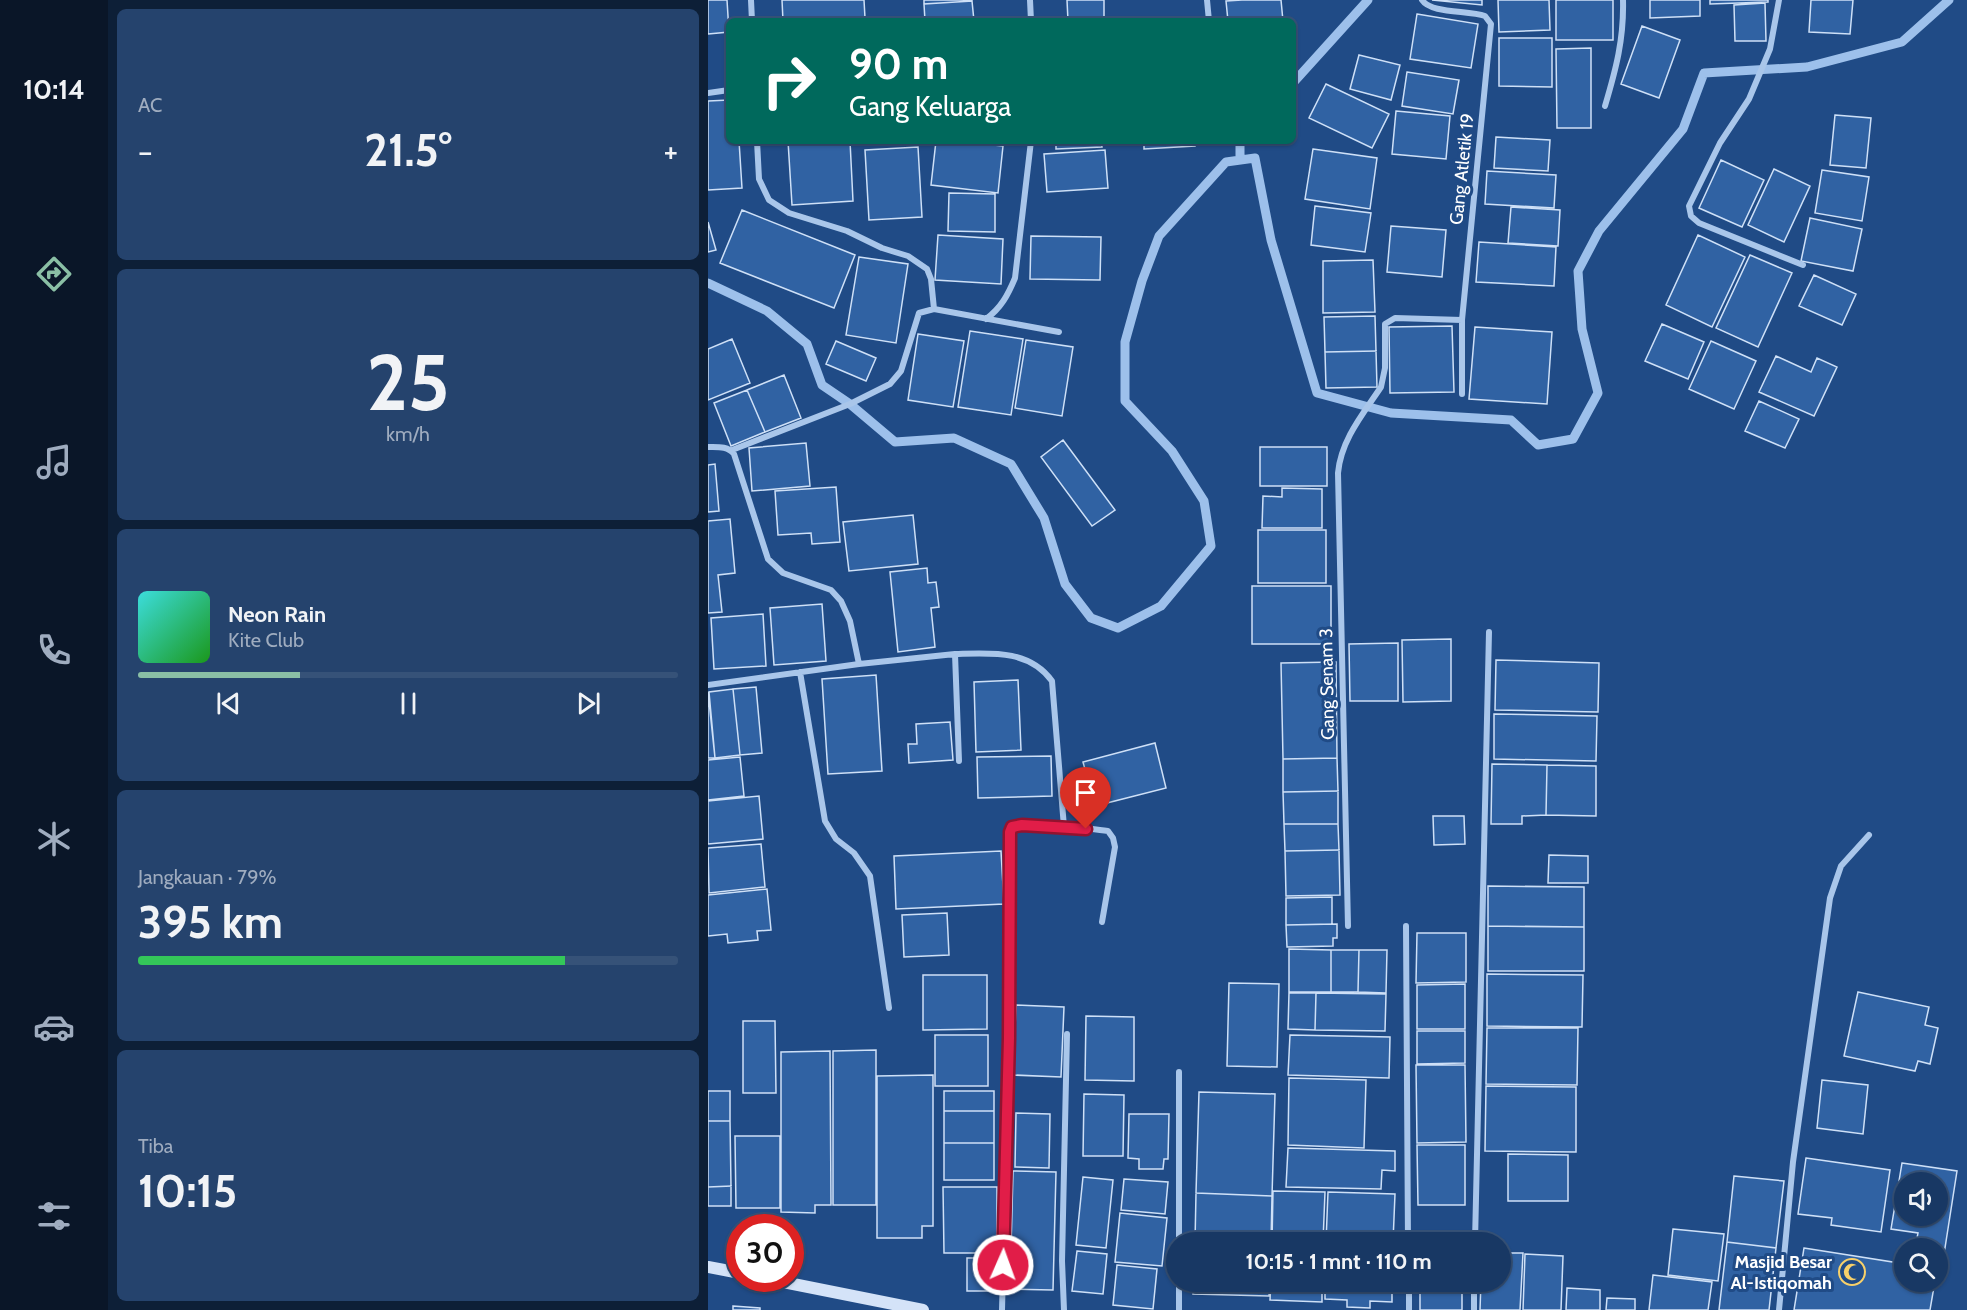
<!DOCTYPE html>
<html lang="id">
<head>
<meta charset="utf-8">
<style>
	:root { --surface:#183864; --page:#25436d; --text:#f1f3f6; --muted:#9facbf; --line:#365278; --accent:#8abfa5 }
	body { margin:0; font-family:Cabin,sans-serif; background:var(--page); color:var(--text); height:100vh; display:flex; flex-direction:column; font-size:22px; white-space:nowrap }
	* { box-sizing:border-box; margin:0 }
	p { font-size:20px; color:var(--muted) }
	.icon { flex:none; width:33px; height:33px; fill:none; stroke:currentColor; stroke-width:2; stroke-linecap:round; stroke-linejoin:round }
	.map { position:relative; flex:1; overflow:hidden }
	.drawer { display:flex; flex-direction:column; gap:9px; padding:9px; background:#0d1f37; width:600px }
	.drawer>* { flex:none }
	.hud { position:absolute; left:18px; top:18px; width:570px; height:126px; border-radius:9px; box-shadow:0 2px 4px #0004,0 0 0 2px var(--line); background:#00695c; color:#fff; overflow:hidden }
	.tools { position:absolute; left:1186px; top:1172px; display:grid; gap:12px }
	.tools a { display:grid; place-items:center; width:54px; height:54px; border-radius:50%; background:var(--surface); box-shadow:0 2px 4px #0004,0 0 0 2px var(--line); font-size:30px }
	.speed { position:absolute; left:18px; top:1214px; display:flex; gap:12px; font-size:30px; font-weight:700; text-align:center }
	.speed>* { display:grid; place-content:center; width:78px; height:78px; border-radius:50%; background:var(--surface); box-shadow:0 2px 4px #0004,0 0 0 2px var(--line); line-height:1 }
	.speed .limit { border:9px solid #d22; background:#fff; color:#111 }
	.pin { position:absolute; display:grid; place-items:center; width:51px; height:51px; color:#fff; margin:-62px -26px; border-radius:50% 50% 50% 0; rotate:-45deg; box-shadow:0 0 6px #0007 }
	.pin .icon { rotate:45deg }
	.me { position:absolute; width:66px; margin:-33px; rotate:2deg; stroke-linejoin:round; filter:drop-shadow(0 0 4px #0008) }
	.turn { display:flex; align-items:center; gap:21px; height:126px; padding:0 24px; font-size:27px }
	.turn .icon { width:78px; height:78px; stroke-width:2.5 }
	.turn b { display:block; font-size:42px; line-height:51px }
	.big { font-size:45px; font-weight:800; line-height:1.1 }
	.drawer .tile { flex:1; display:flex; flex-direction:column; justify-content:center; gap:9px; min-width:0; padding:0 21px; border-radius:9px; background:var(--page) }
	.drawer .dial { align-items:center; gap:0 }
	.dial b { font-size:78px; line-height:1 }
	.song { display:flex; align-items:center; gap:18px }
	.cover { width:72px; height:72px; border-radius:9px; background:linear-gradient(135deg,hsl(180 70% 55%),hsl(120 70% 35%)) }
	.played { height:6px; border-radius:3px; background:linear-gradient(90deg,var(--accent) 30%,var(--line) 30%) }
	.keys { display:flex; justify-content:space-around; direction:ltr }
	.heat { display:flex; justify-content:space-between; align-items:center; font-size:33px; direction:ltr }
	.charge { height:9px; border-radius:4px; background:linear-gradient(90deg,#34c759 79%,var(--line) 0) }
	.trip { position:absolute; left:458px; top:1232px; width:345px; height:60px; border-radius:30px; background:var(--surface); box-shadow:0 2px 4px #0004,0 0 0 2px var(--line); font-weight:800; line-height:60px; text-align:center }
	main { display:flex; flex:1; min-height:0 }
	.menu { display:flex; flex-direction:column; width:108px; justify-content:space-around; align-items:center; background:#0a1628; color:var(--muted) }
	.menu .icon { width:42px; height:42px }
	.menu .current { color:var(--accent) }
	.menu b { font-size:27px; color:var(--text) }
	.map>svg:first-child { display:block }
</style>
</head>
<body>
<main>
<nav class="menu">
<b>10:14</b>
<svg class="icon current" aria-label="directions" viewBox="0 0 24 24"><path d="M12 3l9 9-9 9-9-9zM9 14v-3h6M13 9l2 2-2 2"/></svg>
<svg class="icon" aria-label="music" viewBox="0 0 24 24"><path d="M9 18V5l10-2v13"/><circle cx="6" cy="18" r="3"/><circle cx="16" cy="16" r="3"/></svg>
<svg class="icon" aria-label="phone" viewBox="0 0 24 24"><path d="M5 4h4l2 5-3 2q2 4 5 5l2-3 5 2v4C11 20 4 13 5 4z"/></svg>
<svg class="icon" aria-label="climate" viewBox="0 0 24 24"><path d="M12 3v18M4 7l16 10M4 17L20 7"/></svg>
<svg class="icon" aria-label="car" viewBox="0 0 24 24"><path d="M5 17H2v-5l4-1 3-4h7l3 4 3 1v5h-3M9 17h6M6 11h13"/><circle cx="7" cy="17" r="2"/><circle cx="17" cy="17" r="2"/></svg>
<svg class="icon" aria-label="filters" viewBox="0 0 24 24"><path d="M4 7h16M4 17h16"/><circle cx="9" cy="7" r="2"/><circle cx="15" cy="17" r="2"/></svg>
</nav>
<section class="drawer">
<div class="tile"><p>AC</p>
<div class="heat"><a>−</a><b class="big">21.5°</b><a>+</a></div>
</div>
<div class="tile dial"><b>25</b><p>km/h</p></div>
<div class="tile">
<div class="song"><i class="cover"></i><div><b>Neon Rain</b><p>Kite Club</p></div></div>
<div class="played"></div>
<div class="keys"><svg class="icon" aria-label="previous" viewBox="0 0 24 24"><path d="M18 5L8 12l10 7zM5 5v14"/></svg><svg class="icon" aria-label="pause" viewBox="0 0 24 24"><path d="M8 5v14M16 5v14"/></svg><svg class="icon" aria-label="next" viewBox="0 0 24 24"><path d="M6 5l10 7-10 7zM19 5v14"/></svg></div>
</div>
<div class="tile"><p>Jangkauan · 79%</p><b class="big">395 km</b><div class="charge"></div></div>
<div class="tile"><p>Tiba</p><b class="big">10:15</b></div>
</section>
<div class="map">
<svg width="1259" height="1310" viewBox="0 0 1259 1310">
	<rect width="100%" height="100%" fill="#204b86"/>
	<g fill="none" stroke-linecap="round" stroke-linejoin="round">
		<path stroke="#9dc0eb" stroke-width="9" d="M585,83L660,0
			M532,141V160
			M0,283L59,311L99,344L114,385L142,404L187,442L246,438L303,464L336,518L357,584L383,618L410,628L453,606L503,546L496,501L464,451L417,401V342L434,281L451,236L518,162L547,158L563,240L609,393L683,413L803,420L830,445L865,439L890,393L874,329L870,271L891,231L975,129L996,73L1099,67L1194,42L1241,0"/>
	</g>
	<path fill="#3062a3" stroke="#cee0f7" stroke-width="1.5" fill-rule="evenodd" d="M0,0H19L21,32L0,34Z
		M74,0H156L157,18L75,21Z
		M216,0H264V1L216,4Z
		M359,0H396V18L360,21Z
		M534,0H573L575,21H520L518,1Z
		M724,0H774V5Z
		M790,0H841L842,30L791,32Z
		M848,0H905V40H848Z
		M942,0H992V16L942,18Z
		M1002,0H1060V2L1002,4Z
		M1103,0H1145L1142,34L1101,32Z
		M264,1L266,21H217L216,4Z
		M1057,3L1058,41H1027L1026,5Z
		M709,14L770,24L763,68L702,59Z
		M934,26L972,40L951,98L913,84Z
		M791,38H844V87L791,86Z
		M883,48V128H849L848,49Z
		M651,55L692,65L683,100L642,89Z
		M699,72L751,80L745,114L694,106Z
		M618,84L681,114L664,148L601,118Z
		M21,100V141H31L34,188L0,190V101Z
		M688,111L742,116L738,159L684,154Z
		M1127,115L1163,118L1158,168L1122,165Z
		M788,137L842,140L840,171L786,168Z
		M80,141H142L145,201L84,205Z
		M228,141H247L295,146L290,193L223,185Z
		M348,141H393L394,147L348,149Z
		M436,141H487V146L436,149Z
		M210,147L214,217L161,220L157,150Z
		M605,149L669,158L662,209L597,199Z
		M397,150L400,188L339,192L336,154Z
		M1013,160L1056,180L1034,227L991,208Z
		M1066,169L1102,186L1076,242L1040,225Z
		M1114,170L1161,177L1154,221L1107,213Z
		M779,171L848,175L846,208L777,204Z
		M241,193L287,194V232L240,231Z
		M607,206L663,213L657,252L603,245Z
		M803,207L852,210L850,246L800,243Z
		M34,210L147,255L126,308L12,263Z
		M1102,218L1154,229L1145,271L1093,261Z
		M0,222L8,250L0,252Z
		M683,226L738,230L734,277L679,272Z
		M230,235L295,239L293,284L227,280Z
		M990,235L1037,257L1004,327L958,305Z
		M323,236L393,237L392,280L322,279Z
		M771,242L848,247L846,286L768,282Z
		M1042,255L1084,273L1050,347L1008,328Z
		M151,257L200,264L188,343L138,335Z
		M665,260L667,312L615,313V261Z
		M1106,275L1148,294L1134,325L1091,306Z
		M667,316L668,351L617,352L616,317Z
		M954,324L996,342L980,379L937,361Z
		M744,326L746,392L682,393L681,327Z
		M767,327L844,332L839,404L761,399Z
		M262,331L315,339L303,415L250,407Z
		M210,334L256,341L245,407L200,400Z
		M24,339L42,383L0,400V349Z
		M318,340L365,347L354,416L307,408Z
		M128,341L168,358L158,381L118,364Z
		M1003,341L1048,361L1026,409L981,389Z
		M668,351L669,387L618,388L617,352Z
		M1068,356L1103,372L1109,358L1129,367L1106,416L1051,392Z
		M76,375L93,418L57,432L39,390Z
		M39,390L57,432L23,446L6,403Z
		M1051,401L1091,419L1077,448L1037,431Z
		M355,440L407,510L384,526L333,457Z
		M98,443L102,486L44,491L41,448Z
		M552,447H619V486H552Z
		M7,464L11,511L0,512V465Z
		M128,487L132,542L104,544L103,533L70,535L67,491Z
		M574,488L614,489V528H554L555,496L574,497Z
		M205,515L210,564L141,571L135,522Z
		M22,519L27,573L10,575L14,612L0,613V521Z
		M550,530H618V583H550Z
		M219,568L220,583L228,582L231,607L223,608L227,647L190,652L182,572Z
		M544,586H623V644H544Z
		M114,604L118,661L66,665L62,608Z
		M55,614L58,666L6,669L3,618Z
		M743,639V701L695,702L694,640Z
		M690,643V701H642L641,644Z
		M788,660L891,663L890,712L787,710Z
		M628,662L629,758L575,759L573,663Z
		M168,675L174,771L120,774L114,679Z
		M310,680L313,750L268,752L266,682Z
		M48,687L54,753L32,755L25,689Z
		M25,689L32,755L7,758L1,692Z
		M0,692L7,758H0Z
		M786,714L889,716L888,761L786,759Z
		M242,722L245,760L201,763L200,744H209L208,724Z
		M447,743L458,788L387,806L375,762Z
		M343,756L344,796L270,798L269,757Z
		M32,757L36,796L0,800V760Z
		M629,758L630,791L575,792V759Z
		M784,764L839,765L838,815L814,816V824H783Z
		M839,765L888,766V816L838,815Z
		M630,791V824H576L575,792Z
		M51,796L55,839L0,844V801Z
		M725,816H756L757,844L726,845Z
		M576,824H630L631,850L577,851Z
		M53,844L57,887L1,893L0,848Z
		M631,850L632,895L578,896L577,851Z
		M293,851L296,904L188,909L186,856Z
		M841,855L880,856V883H840Z
		M780,886L876,887V927L780,926Z
		M59,889L63,930L49,931L50,940L20,943L19,934L0,936V895Z
		M624,897V924L578,925V898Z
		M239,913L241,955L196,957L194,915Z
		M629,924V938H625V946L579,947L578,925Z
		M780,926L876,927V971H780Z
		M709,933H758V982L708,983Z
		M581,949L623,950V992H581Z
		M623,950H651L650,992H623Z
		M651,950H679L678,993L650,992Z
		M779,974L875,975L874,1027L779,1026Z
		M215,975H279V1029L215,1030Z
		M521,983L571,984L569,1067L519,1066Z
		M757,984V1029H709V985Z
		M1150,992L1221,1007L1217,1025L1230,1028L1222,1064L1210,1061L1207,1071L1136,1056Z
		M581,993H608L607,1030L580,1029Z
		M608,993L678,994L677,1031L607,1030Z
		M308,1005L356,1007L353,1077L305,1075Z
		M378,1016L426,1017V1081L377,1080Z
		M35,1021H67L68,1093H35Z
		M779,1028H870L869,1085L778,1084Z
		M709,1031H757V1063L709,1064Z
		M227,1035H280V1086H227Z
		M582,1035L682,1037L681,1078L580,1075Z
		M168,1050V1205H125V1051Z
		M122,1051L123,1205H107V1213L73,1212V1052Z
		M708,1065H757L758,1142L709,1143Z
		M225,1075V1226H214V1238H169V1076Z
		M581,1078L658,1080L656,1148L580,1145Z
		M1114,1080L1160,1085L1155,1134L1109,1128Z
		M778,1086L868,1087V1152L777,1151Z
		M0,1091H22V1121H0Z
		M236,1091H286V1111H236Z
		M491,1092L567,1094L564,1196L488,1193Z
		M376,1094L416,1095L415,1156H375Z
		M236,1111H286V1143H236Z
		M308,1113L342,1114L341,1168L307,1167Z
		M421,1114H461L460,1159H456L455,1169H431V1159L420,1158Z
		M0,1121H22L23,1186L0,1187Z
		M27,1136H72V1208H28Z
		M236,1143H286V1180H236Z
		M709,1145H757V1205H710Z
		M580,1148L687,1151V1171L674,1170L673,1189L578,1187Z
		M800,1154L860,1155V1201H800Z
		M1098,1158L1182,1170L1173,1232L1123,1225L1124,1218L1090,1214Z
		M1194,1163L1249,1171L1234,1267L1230,1266V1248H1207L1210,1233L1183,1229ZM1197,1182H1230V1215H1197Z
		M305,1171L348,1172L345,1290L302,1289Z
		M1026,1176L1076,1181L1068,1248L1019,1242Z
		M375,1177L405,1180L398,1248L368,1245Z
		M416,1179L460,1182L457,1214L413,1210Z
		M23,1186V1206H0V1187Z
		M235,1187H289V1253H236Z
		M565,1191L617,1192L615,1242H564Z
		M620,1192L687,1194L685,1242H618Z
		M488,1193L564,1196L563,1242H487Z
		M412,1213L459,1218L454,1266L407,1262Z
		M965,1229L1016,1234L1010,1281L960,1275Z
		M713,1235H755V1242H713Z
		M1019,1242L1068,1248L1061,1310H1011Z
		M1096,1248L1197,1264V1281H1227L1222,1310H1086Z
		M369,1251L399,1254L395,1294L364,1291Z
		M792,1253H815L812,1310H772L773,1281H792Z
		M817,1254L855,1256L853,1310H815Z
		M259,1258H284V1291H259Z
		M409,1265L449,1269L445,1309L405,1305Z
		M945,1275L1004,1282L1000,1310H941Z
		M486,1281H562L561,1296L485,1294Z
		M563,1281H614V1302L562,1300Z
		M617,1281H684V1302L662,1301V1308L639,1307V1300L617,1299Z
		M712,1281H754V1310H712Z
		M859,1288L892,1290V1310H858Z
		M899,1298L927,1299V1310H898Z
		M25,1306L52,1308V1310H25Z"/>
	<g fill="none" stroke-linecap="round" stroke-linejoin="round">
		<path stroke="#a9c6ea" stroke-width="6" d="M43,0L44,21
			M322,0L323,21
			M499,0L501,21
			M714,0C723,14 760,10 777,16L783,24L754,320V394
			M1071,0L1062,49L1041,99L1012,143L981,206L983,216L991,223L1095,265
			M0,93L21,90
			M897,106C908,69 916,39 915,0
			M49,141L51,179L61,200L81,213L139,231L174,248L200,256L219,269L223,279L226,309
			M278,319C293,308 300,295 307,278L323,141
			M0,447C10,447 20,446 26,454L60,559L75,573L123,590L133,601L142,621L151,664
			M24,450L142,404L182,384L193,371L211,313L226,309L351,332
			M247,654C282,653 321,649 344,681L356,827
			M92,672L117,821L128,839L146,853L162,876L181,1008
			M0,685L151,664L247,654L251,761
			M640,926L630,473C633,440 655,414 673,387L677,368V324L687,318L754,320
			M698,926L700,1242
			M471,1242V1072
			M767,1242L781,632
			M701,1281V1310
			M294,1310L301,1038L302,832L304,827C333,820 371,828 400,831L405,838L407,847L394,922
			M356,1310L354,1261L359,1034
			M471,1310V1281
			M766,1310V1281
			M1071,1310L1085,1162L1122,898L1133,866L1161,835"/>
		<path stroke="#d4e3f8" stroke-width="12" d="M0,1267L32,1273
			M55,1278L215,1310"/>
	</g>
	<g fill="none" stroke-linecap="round" stroke-linejoin="round">
		<defs>
			<path id="route" d="M295,1265L301,1038L302,832L304,827L314,825L378,829"/>
		</defs>
		<use href="#route" stroke="#92132f" stroke-width="15"/>
		<use href="#route" stroke="#e11d48" stroke-width="10"/>
	</g>
	<defs>
		<symbol id="mosque-ring" viewBox="-11 -11 22 22"><circle r="9.5" fill="#204b86" stroke="#f7d06a" stroke-width="1.5"/><path d="M3.5-4.9A6 6 0 1 0 3.5 4.9A5 5 0 1 1 3.5-4.9Z" fill="#f7d06a"/></symbol>
	</defs>
	<g fill-rule="evenodd">
		<use href="#mosque-ring" x="1129" y="1257" width="30" height="30"/>
	</g>
	<g text-anchor="middle" stroke-width="6" stroke-linejoin="round" paint-order="stroke">
		<g font-size="18" fill="#fff" stroke="#204b86">
			<text transform="translate(754 169) rotate(-84)" y="6">Gang Atletik 19</text>
			<text transform="translate(619 684) rotate(-91)" y="6">Gang Senam 3</text>
		</g>
		<g font-size="18" font-weight="bold" fill="#fff" stroke="#204b86" text-anchor="end">
			<text x="1124" y="1268">Masjid Besar<tspan x="1124" dy="21">Al-Istiqomah</tspan></text>
		</g>
	</g>
</svg>
<div class="tools">
<a><svg class="icon" aria-label="sound" viewBox="0 0 24 24"><path d="M4 9h4l5-4v14l-5-4H4zM17 9q2 3 0 6"/></svg></a>
<a><svg class="icon" aria-label="search" viewBox="0 0 24 24"><circle cx="10" cy="10" r="6"/><path d="M15 15l6 6"/></svg></a>
</div>
<div class="speed"><div class="limit">30</div></div>
<div class="pin" style="left:378px;top:829px;background:#d93025"><svg class="icon" aria-label="arrive" viewBox="0 0 24 24"><path d="M6 21V4h12l-3 4 3 4H6"/></svg></div>
<svg class="me" style="left:295px;top:1265px" viewBox="-20 -20 40 40"><circle r="17" fill="#e11d48" stroke="#fff" stroke-width="3"/><path d="M0-11L8 9 0 5-8 9z" fill="#fff"/></svg>
<div class="trip">10:15 · 1 mnt · 110 m</div>
<div class="hud">
<div class="turn"><svg class="icon" aria-label="right" viewBox="0 0 24 24"><path d="M7 20v-9h11M14 6l5 5-5 5"/></svg><div><b>90 m</b>Gang Keluarga</div></div>
</div>
</div>
</main>
</body>
</html>
